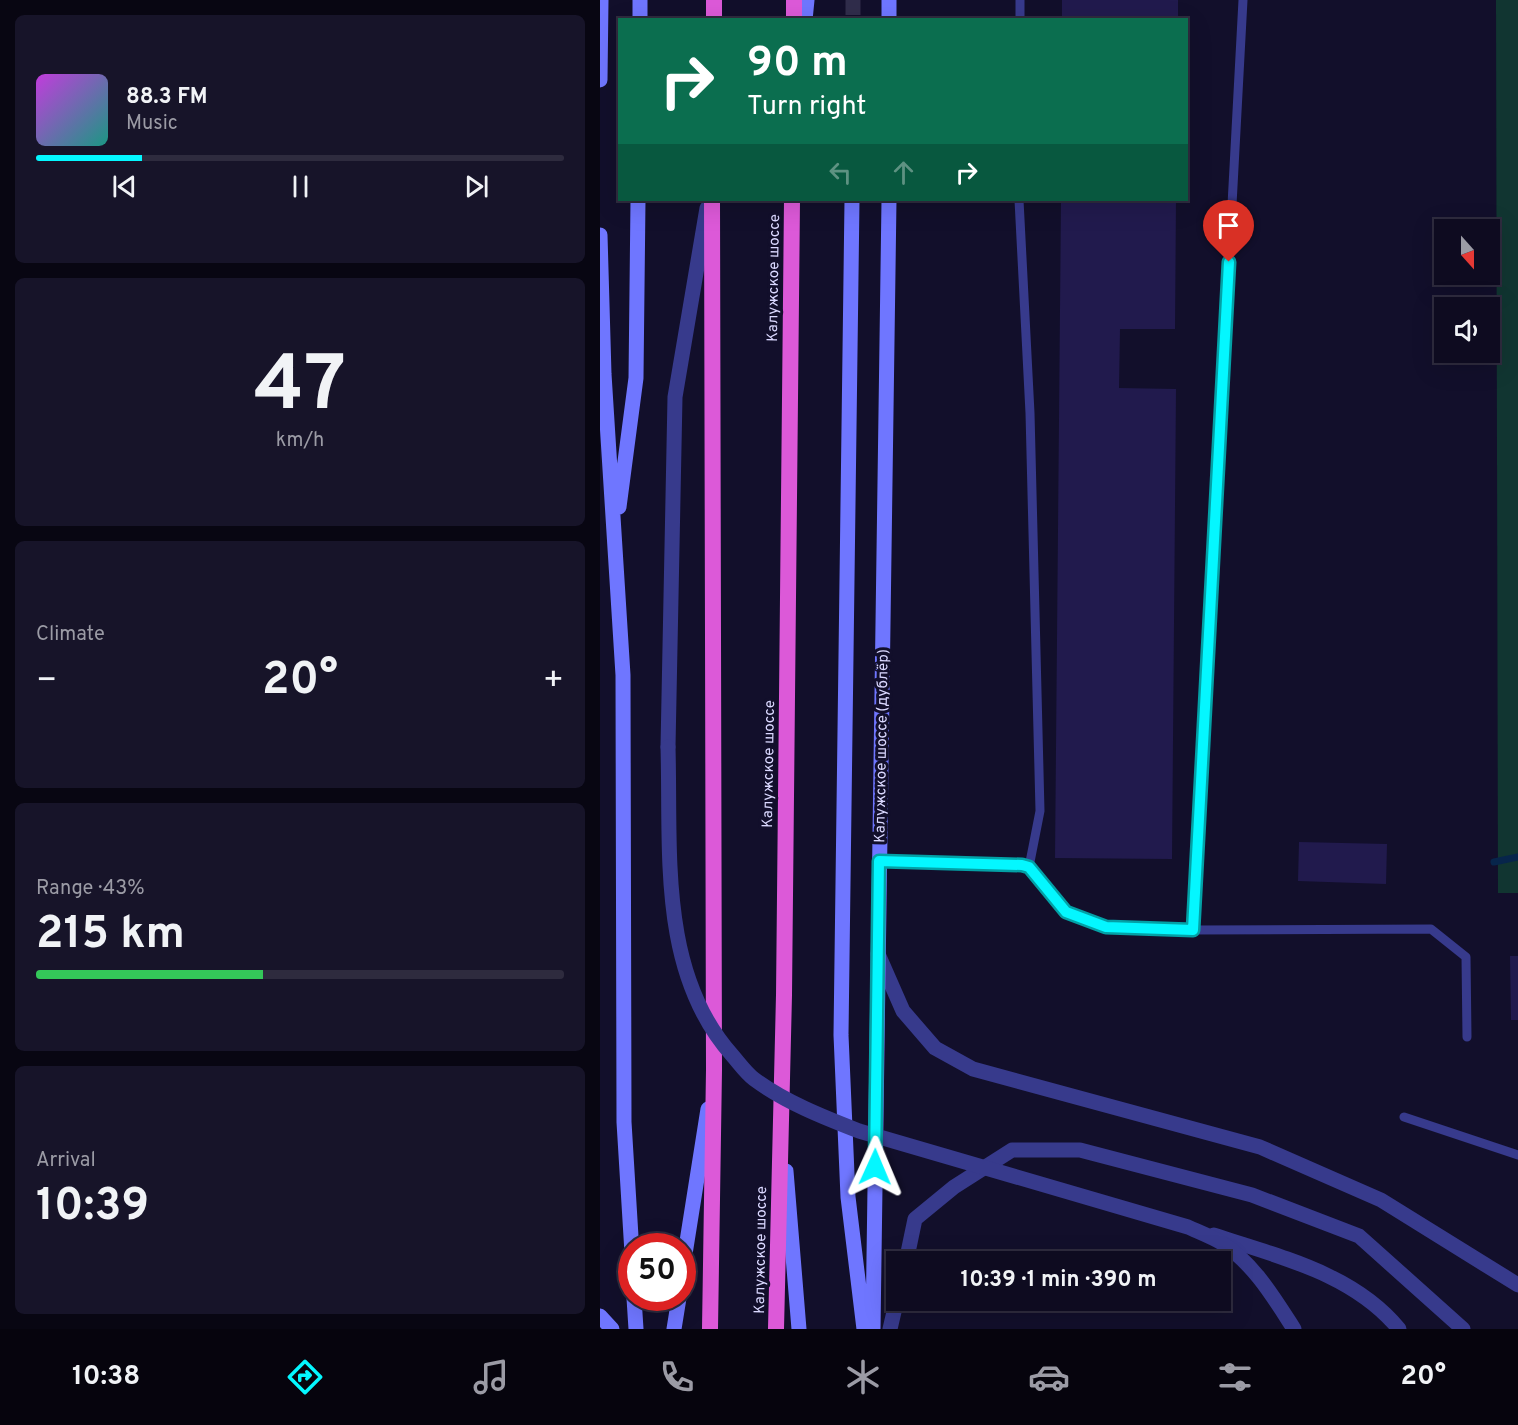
<!DOCTYPE html>
<html lang="en">
<head>
<meta charset="utf-8">
<style>
	:root { --surface:#0e0b20; --page:#171429; --text:#f1f3f6; --muted:#9b9ba5; --line:#2e2b3e; --accent:#04f7ff }
	body { margin:0; font-family:Overpass,sans-serif; background:var(--page); color:var(--text); height:100vh; display:flex; flex-direction:column; font-size:22px; white-space:nowrap }
	* { box-sizing:border-box; margin:0 }
	p { font-size:20px; color:var(--muted) }
	.icon { flex:none; width:33px; height:33px; fill:none; stroke:currentColor; stroke-width:2; stroke-linecap:round; stroke-linejoin:round }
	.map { position:relative; flex:1; overflow:hidden }
	.drawer { display:flex; flex-direction:column; gap:15px; padding:15px; background:#080612; width:600px }
	.drawer>* { flex:none }
	.hud { position:absolute; left:18px; top:18px; width:570px; height:183px; border-radius:0px; box-shadow:0 6px 24px #0002,0 0 0 2px var(--line); background:#0b6e4f; color:#fff; overflow:hidden }
	.needle { width:39px; rotate:159deg }
	.controls { position:absolute; left:834px; top:219px; display:grid; gap:12px }
	.controls a { display:grid; place-items:center; width:66px; height:66px; border-radius:0px; background:var(--surface); box-shadow:0 6px 24px #0002,0 0 0 2px var(--line); font-size:30px }
	.speed { position:absolute; left:18px; top:1233px; display:flex; gap:12px; font-size:30px; font-weight:700; text-align:center }
	.speed>* { display:grid; place-content:center; width:78px; height:78px; border-radius:50%; background:var(--surface); box-shadow:0 6px 24px #0002,0 0 0 2px var(--line); line-height:1 }
	.speed .limit { border:9px solid #d22; background:#fff; color:#111 }
	.pin { position:absolute; display:grid; place-items:center; width:51px; height:51px; color:#fff; margin:-62px -26px; border-radius:50% 50% 50% 0; rotate:-45deg; box-shadow:0 0 6px #0007 }
	.pin .icon { rotate:45deg }
	.me { position:absolute; width:66px; margin:-33px; rotate:1deg; stroke-linejoin:round; filter:drop-shadow(0 0 4px #0008) }
	.turn { display:flex; align-items:center; gap:21px; height:126px; padding:0 30px; font-size:27px }
	.turn .icon { width:78px; height:78px; stroke-width:2.5 }
	.turn b { display:block; font-size:42px; line-height:51px }
	.lanes { display:flex; align-items:center; height:57px; padding:0 30px; background:#0003; justify-content:center; gap:30px; direction:ltr }
	.lanes .off { opacity:.35 }
	.big { font-size:45px; font-weight:700; line-height:1.1 }
	.drawer .widget { flex:1; display:flex; flex-direction:column; justify-content:center; gap:9px; min-width:0; padding:0 21px; border-radius:9px; background:var(--page) }
	.drawer .dial { align-items:center; gap:0 }
	.dial b { font-size:78px; line-height:1 }
	.song { display:flex; align-items:center; gap:18px }
	.cover { width:72px; height:72px; border-radius:9px; background:linear-gradient(135deg,hsl(290 70% 55%),hsl(170 70% 35%)) }
	.played { height:6px; border-radius:3px; background:linear-gradient(90deg,var(--accent) 20%,var(--line) 20%) }
	.keys { display:flex; justify-content:space-around; direction:ltr }
	.heat { display:flex; justify-content:space-between; align-items:center; font-size:33px; direction:ltr }
	.charge { height:9px; border-radius:4px; background:linear-gradient(90deg,#34c759 43%,var(--line) 0) }
	.trip { position:absolute; left:286px; top:1251px; width:345px; height:60px; border-radius:0px; background:var(--surface); box-shadow:0 6px 24px #0002,0 0 0 2px var(--line); font-weight:700; line-height:60px; text-align:center }
	.tabs { display:flex; height:96px; justify-content:space-around; align-items:center; background:#06040d; color:var(--muted) }
	.tabs .icon { width:42px; height:42px }
	.tabs .on { color:var(--accent) }
	.tabs b { font-size:27px; color:var(--text) }
	main { display:flex; flex:1; min-height:0 }
	.map>svg:first-child { display:block }
</style>
</head>
<body>
<main>
<section class="drawer">
<div class="widget">
<div class="song"><i class="cover"></i><div><b>88.3 FM</b><p>Music</p></div></div>
<div class="played"></div>
<div class="keys"><svg class="icon" aria-label="previous" viewBox="0 0 24 24"><path d="M18 5L8 12l10 7zM5 5v14"/></svg><svg class="icon" aria-label="pause" viewBox="0 0 24 24"><path d="M8 5v14M16 5v14"/></svg><svg class="icon" aria-label="next" viewBox="0 0 24 24"><path d="M6 5l10 7-10 7zM19 5v14"/></svg></div>
</div>
<div class="widget dial"><b>47</b><p>km/h</p></div>
<div class="widget"><p>Climate</p>
<div class="heat"><a>−</a><b class="big">20°</b><a>+</a></div>
</div>
<div class="widget"><p>Range · 43%</p><b class="big">215 km</b><div class="charge"></div></div>
<div class="widget"><p>Arrival</p><b class="big">10:39</b></div>
</section>
<div class="map">
<svg width="918" height="1329" viewBox="0 0 918 1329">
	<rect width="100%" height="100%" fill="#120f2b"/>
	<path fill="#113531" d="M896,0H918V893H898Z"/>
	<g fill="none" stroke-linecap="round" stroke-linejoin="round">
		<path stroke="#07254b" stroke-width="7" d="M894,862L918,857"/>
	</g>
	<path fill="#211a4d" d="M462,0H578V20H462Z
		M461,200H576L575,329H520L519,388L576,389L572,859L455,858Z
		M699,842L787,844L786,884L698,881Z
		M910,956H918V1020H911Z"/>
	<g fill="none" stroke-linecap="round" stroke-linejoin="round">
		<path stroke="#302d4b" stroke-width="15" stroke-dasharray="15 8" stroke-linecap="butt" d="M253,0V20"/>
		<path stroke="#373a8c" stroke-width="9" d="M420,20V0
			M419,200L430,413L440,811L429,867
			M279,861L300,860L429,867L466,911L506,927L593,930L831,929L866,957L867,1037
			M593,930L643,0
			M804,1117L918,1155"/>
		<path stroke="#373a8c" stroke-width="15" d="M278,954L303,1011L335,1048L373,1069L660,1147L781,1200L918,1285
			M614,1235C679,1257 753,1273 799,1329
			M306,1262L315,1219L354,1187L412,1150H480L652,1195L759,1236L863,1329
			M290,1329L297,1299"/>
		<path stroke="#373a8c" stroke-width="15" d="M68,747L75,397L107,208"/>
		<path stroke="#6f76ff" stroke-width="15" d="M289,0V20
			M40,20V0
			M205,20L207,0
			M0,80L1,0
			M252,200L241,1035L248,1197L264,1329
			M0,235L4,374L23,675L24,1122L32,1253
			M19,507L36,378L38,200
			M186,1171L199,1329
			M82,1273L108,1109
			M34,1298L36,1329
			M0,1316L12,1329
			M74,1329L79,1298
			M273,1329L289,200"/>
		<path stroke="#dc59d8" stroke-width="16" d="M114,20V0
			M194,20V0
			M110,1329L114,1070L112,200
			M176,1329L184,995L192,200"/>
		<path stroke="#373a8c" stroke-width="15" d="M68,747C71,851 58,972 132,1055C139,1063 146,1073 154,1079C185,1102 223,1117 259,1131L588,1227C599,1232 612,1237 622,1243C654,1264 674,1298 694,1329"/>
	</g>
	<g fill="none" stroke-linecap="round" stroke-linejoin="round">
		<defs>
			<path id="route" d="M275,1167L279,861L422,865L429,867L466,912L506,927L593,930L629,262"/>
		</defs>
		<use href="#route" stroke="#03a1a6" stroke-width="15"/>
		<use href="#route" stroke="#04f7ff" stroke-width="10"/>
	</g>
	<g text-anchor="middle" stroke-width="6" stroke-linejoin="round" paint-order="stroke">
		<g font-size="15" fill="#dad8ff" stroke="#120f2b">
			<text transform="translate(173 278) rotate(-89)" y="5">Калужское шоссе</text>
			<text transform="translate(281 746) rotate(-89)" y="5">Калужское шоссе (дублёр)</text>
			<text transform="translate(168 764) rotate(-89)" y="5">Калужское шоссе</text>
			<text transform="translate(160 1250) rotate(-89)" y="5">Калужское шоссе</text>
		</g>
	</g>
</svg>
<div class="controls">
<a><svg class="needle" viewBox="-14 -14 28 28"><path d="M0-13l5 13h-10z" fill="#e53935"/><path d="M0 13l5-13h-10z" fill="#9b9ba5"/></svg></a>
<a><svg class="icon" aria-label="sound" viewBox="0 0 24 24"><path d="M4 9h4l5-4v14l-5-4H4zM17 9q2 3 0 6"/></svg></a>
</div>
<div class="speed"><div class="limit">50</div></div>
<div class="pin" style="left:629px;top:262px;background:#d93025"><svg class="icon" aria-label="arrive" viewBox="0 0 24 24"><path d="M6 21V4h12l-3 4 3 4H6"/></svg></div>
<svg class="me" style="left:275px;top:1167px" viewBox="-20 -20 40 40"><path d="M0-17L14 15 0 8-14 15z" fill="#04f7ff" stroke="#fff" stroke-width="4"/></svg>
<div class="trip">10:39 · 1 min · 390 m</div>
<div class="hud">
<div class="turn"><svg class="icon" aria-label="right" viewBox="0 0 24 24"><path d="M7 20v-9h11M14 6l5 5-5 5"/></svg><div><b>90 m</b>Turn right</div></div>
<div class="lanes"><svg class="icon off" aria-label="left" viewBox="0 0 24 24"><path d="M17 20v-9H6M10 6l-5 5 5 5"/></svg><svg class="icon off" aria-label="ahead" viewBox="0 0 24 24"><path d="M12 20V5M6 11l6-6 6 6"/></svg><svg class="icon" aria-label="right" viewBox="0 0 24 24"><path d="M7 20v-9h11M14 6l5 5-5 5"/></svg></div>
</div>
</div>
</main>
<nav class="tabs">
<b>10:38</b>
<svg class="icon on" aria-label="directions" viewBox="0 0 24 24"><path d="M12 3l9 9-9 9-9-9zM9 14v-3h6M13 9l2 2-2 2"/></svg>
<svg class="icon" aria-label="music" viewBox="0 0 24 24"><path d="M9 18V5l10-2v13"/><circle cx="6" cy="18" r="3"/><circle cx="16" cy="16" r="3"/></svg>
<svg class="icon" aria-label="phone" viewBox="0 0 24 24"><path d="M5 4h4l2 5-3 2q2 4 5 5l2-3 5 2v4C11 20 4 13 5 4z"/></svg>
<svg class="icon" aria-label="climate" viewBox="0 0 24 24"><path d="M12 3v18M4 7l16 10M4 17L20 7"/></svg>
<svg class="icon" aria-label="car" viewBox="0 0 24 24"><path d="M5 17H2v-5l4-1 3-4h7l3 4 3 1v5h-3M9 17h6M6 11h13"/><circle cx="7" cy="17" r="2"/><circle cx="17" cy="17" r="2"/></svg>
<svg class="icon" aria-label="filters" viewBox="0 0 24 24"><path d="M4 7h16M4 17h16"/><circle cx="9" cy="7" r="2"/><circle cx="15" cy="17" r="2"/></svg>
<b>20°</b>
</nav>
</body>
</html>
